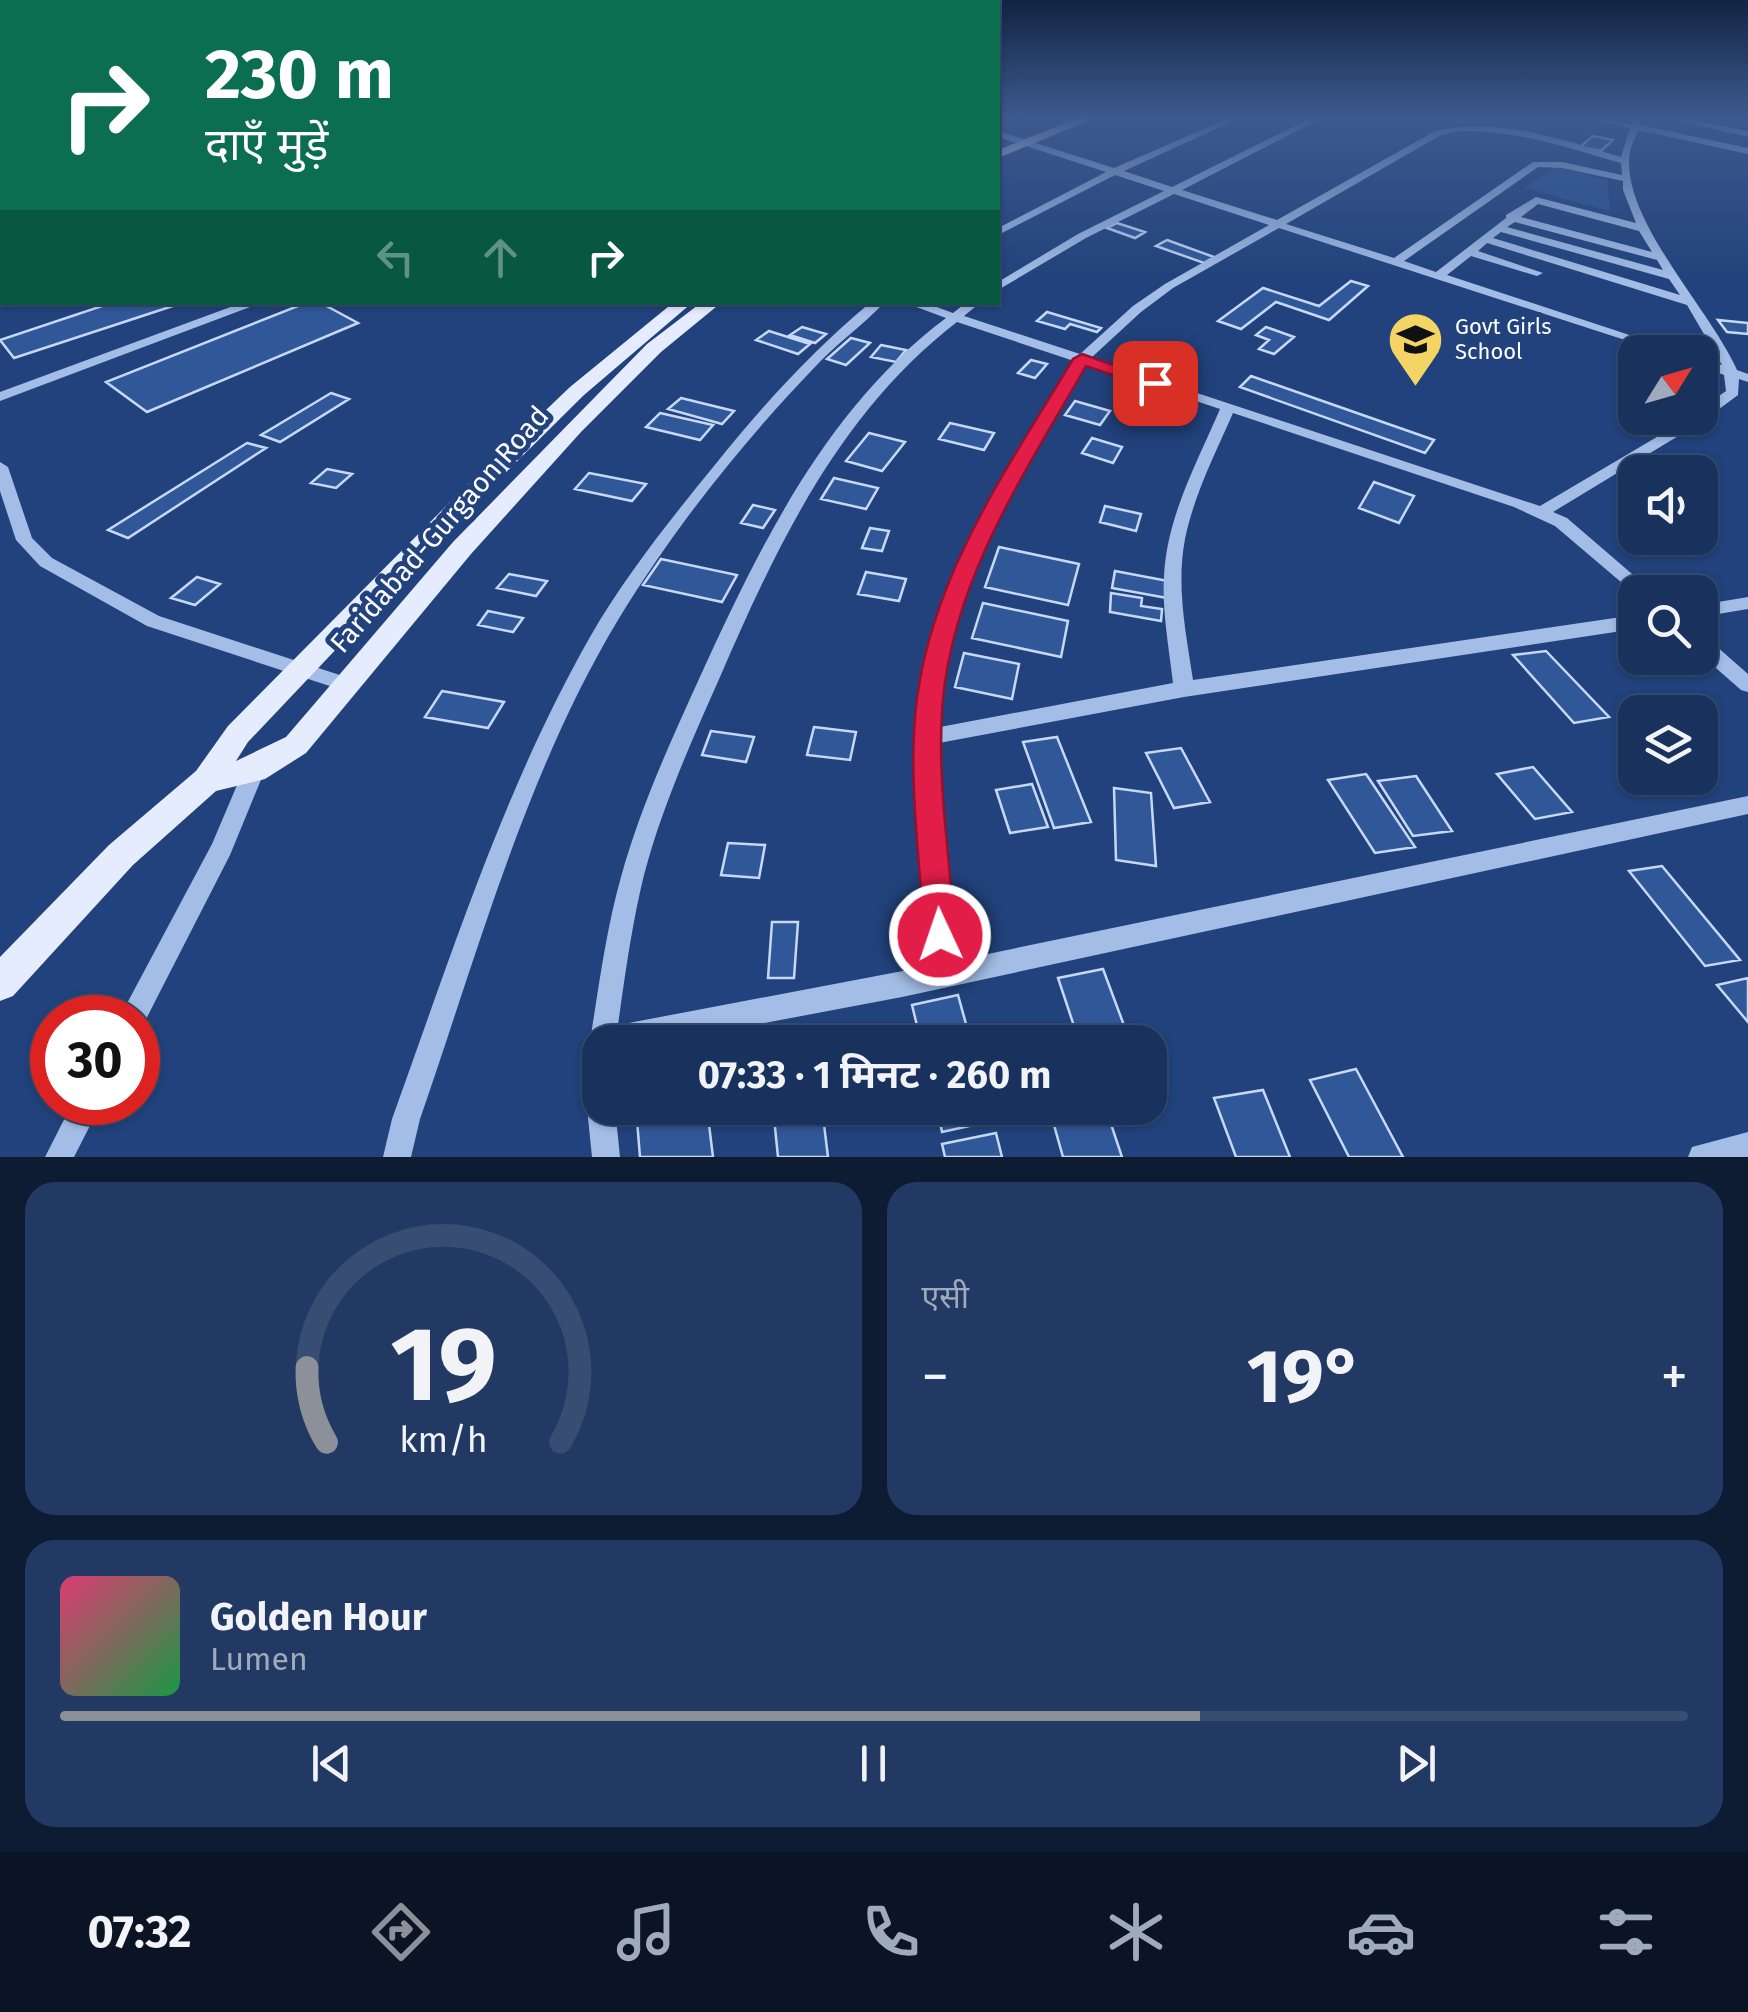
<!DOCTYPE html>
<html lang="hi">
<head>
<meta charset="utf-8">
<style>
	:root { --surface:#19325d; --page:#223a63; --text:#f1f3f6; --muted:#9faabc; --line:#374d72; --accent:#8c9099 }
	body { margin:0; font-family:"Fira Sans","Noto Sans Devanagari",sans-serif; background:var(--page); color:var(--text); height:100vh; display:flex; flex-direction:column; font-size:38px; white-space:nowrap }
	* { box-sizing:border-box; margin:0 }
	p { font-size:32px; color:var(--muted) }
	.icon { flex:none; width:55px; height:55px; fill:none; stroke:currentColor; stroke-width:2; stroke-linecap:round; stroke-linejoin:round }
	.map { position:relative; height:1157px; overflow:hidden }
	.sheet { display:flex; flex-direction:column; gap:25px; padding:25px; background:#0e1c33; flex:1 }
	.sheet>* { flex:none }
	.top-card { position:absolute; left:0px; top:0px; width:1000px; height:305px; box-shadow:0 2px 8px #0004,0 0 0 2px var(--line); background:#0b6e4f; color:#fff; overflow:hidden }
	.needle { width:65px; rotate:53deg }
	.controls { position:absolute; left:1618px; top:335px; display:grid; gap:20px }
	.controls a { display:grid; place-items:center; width:100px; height:100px; border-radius:20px; background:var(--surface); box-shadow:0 2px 8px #0004,0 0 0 2px var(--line); font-size:50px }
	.speed { position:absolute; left:30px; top:995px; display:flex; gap:20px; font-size:50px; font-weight:700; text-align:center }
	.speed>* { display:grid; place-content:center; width:130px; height:130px; border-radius:50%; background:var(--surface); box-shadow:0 2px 8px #0004,0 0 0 2px var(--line); line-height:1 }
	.speed .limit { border:15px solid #d22; background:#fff; color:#111 }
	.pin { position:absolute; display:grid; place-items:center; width:85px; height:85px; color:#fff; margin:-42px; border-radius:20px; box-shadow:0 5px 15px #0006 }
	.me { position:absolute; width:110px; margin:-55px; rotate:357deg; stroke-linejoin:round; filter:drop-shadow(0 0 8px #0008) }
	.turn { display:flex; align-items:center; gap:35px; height:210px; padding:0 40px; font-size:45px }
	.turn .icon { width:130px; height:130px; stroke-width:2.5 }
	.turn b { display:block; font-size:70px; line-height:85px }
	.lanes { display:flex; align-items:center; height:95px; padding:0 40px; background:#0003; justify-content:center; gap:50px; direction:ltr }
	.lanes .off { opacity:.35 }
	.big { font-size:75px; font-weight:700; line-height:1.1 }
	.sheet .card { flex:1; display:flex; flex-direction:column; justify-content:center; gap:15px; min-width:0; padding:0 35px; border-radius:30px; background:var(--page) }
	.sheet .dial { align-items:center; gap:0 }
	.dial svg { height:260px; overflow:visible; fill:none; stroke:var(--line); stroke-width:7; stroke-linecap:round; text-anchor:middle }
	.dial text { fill:var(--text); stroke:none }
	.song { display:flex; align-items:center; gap:30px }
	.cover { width:120px; height:120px; border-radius:15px; background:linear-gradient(135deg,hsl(340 70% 55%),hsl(140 70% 35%)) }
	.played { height:10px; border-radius:5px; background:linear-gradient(90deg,var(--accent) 70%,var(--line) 70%) }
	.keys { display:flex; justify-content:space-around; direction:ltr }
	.heat { display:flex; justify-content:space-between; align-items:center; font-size:55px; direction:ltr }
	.sheet .tiles { flex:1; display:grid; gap:25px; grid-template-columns:1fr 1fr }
	.card:last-child { grid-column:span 2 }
	.trip { position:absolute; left:582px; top:1025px; width:585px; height:100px; border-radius:30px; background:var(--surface); box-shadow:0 2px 8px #0004,0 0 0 2px var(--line); font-weight:700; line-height:100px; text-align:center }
	.menu { display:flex; height:160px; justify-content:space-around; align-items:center; background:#0a1425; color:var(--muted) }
	.menu .icon { width:70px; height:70px }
	.menu .selected { color:var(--accent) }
	.menu b { font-size:45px; color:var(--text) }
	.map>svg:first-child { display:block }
</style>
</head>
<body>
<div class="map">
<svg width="1748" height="1157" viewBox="0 0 1748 1157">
	<rect width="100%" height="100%" fill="#21427c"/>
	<path fill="#2b5394" d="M1558,167L1607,180L1610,211L1524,188Z"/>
	<path fill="#305899" stroke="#c7d8f5" stroke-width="2.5" d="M1593,136L1613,140L1601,151L1580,147Z
		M1117,223L1145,232L1135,238L1107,228Z
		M1167,240L1214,257L1204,263L1156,246Z
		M1351,281L1368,286L1329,320L1276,302L1241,329L1218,321L1263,288L1319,306Z
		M114,302H185L14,358L0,340Z
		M308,302H319L358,323L147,412L106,382Z
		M1047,312L1101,328L1097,332L1070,324L1065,329L1037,321Z
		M1718,320L1748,323V334L1727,332Z
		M802,327L826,334L815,343L790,335Z
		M1266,327L1294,337L1274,354L1259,349L1269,340L1256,335Z
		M769,331L810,344L798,354L756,340Z
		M851,338L870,343L846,365L827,359Z
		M881,345L906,350L896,362L871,357Z
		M1031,360L1047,364L1035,378L1018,373Z
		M1251,376L1434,440L1425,453L1240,387Z
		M331,393L349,399L280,442L261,435Z
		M681,398L734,411L722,424L668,409Z
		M1075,401L1110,411L1100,425L1065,415Z
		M660,413L713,425L700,440L646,427Z
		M950,423L994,433L984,450L939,439Z
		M869,433L905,442L882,471L846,461Z
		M1092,438L1122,447L1113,463L1082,453Z
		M247,443L266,448L128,538L108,530Z
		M327,469L352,474L336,488L311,483Z
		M589,473L646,484L632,501L575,489Z
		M834,478L878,488L866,509L821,499Z
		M1374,482L1414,496L1399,523L1359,508Z
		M753,505L775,510L763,528L741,523Z
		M1105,506L1141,514L1136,531L1100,522Z
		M870,528L889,531L882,551L862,548Z
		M999,547L1079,564L1068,605L985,587Z
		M661,559L737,575L722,602L643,585Z
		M1115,571L1168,581L1167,598L1112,588Z
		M866,572L906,579L899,601L858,594Z
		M509,574L547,581L536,596L497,588Z
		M197,577L220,584L195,605L171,598Z
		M1111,593L1142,598L1141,606L1162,609L1161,621L1110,612Z
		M983,603L1068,621L1061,657L972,638Z
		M488,611L523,618L513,632L478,625Z
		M1546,651L1609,717L1574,723L1513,655Z
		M964,653L1019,664L1012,699L955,687Z
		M442,691L504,702L488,728L425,717Z
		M814,727L856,732L850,760L807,755Z
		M711,731L754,737L746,762L702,755Z
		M1057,737L1091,822L1054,828L1023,742Z
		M1181,748L1210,802L1174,808L1146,753Z
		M1533,767L1572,812L1535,819L1497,774Z
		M1366,774L1415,847L1375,853L1328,780Z
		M1416,776L1452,831L1413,836L1378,781Z
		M1032,784L1048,827L1010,833L996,790Z
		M1114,788L1151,793L1156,866L1116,860Z
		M728,843L765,845L759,878L721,875Z
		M1662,866L1740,960L1705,966L1629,871Z
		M772,922H798L794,978H768Z
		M1103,969L1125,1028L1078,1038L1058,978Z
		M1748,978V1022L1717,985Z
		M958,995L971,1042H921L912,1005Z
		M1356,1069L1403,1157H1349L1310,1080Z
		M1263,1090L1290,1157H1236L1214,1098Z
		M636,1108H707L713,1157H640Z
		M773,1108H822L828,1157H778Z
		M937,1108H989L992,1121L942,1132Z
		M1106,1109L1122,1157H1063L1052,1118Z
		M996,1133L1002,1157H945L942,1144Z"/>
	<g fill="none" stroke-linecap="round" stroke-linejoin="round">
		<path fill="#a3bde6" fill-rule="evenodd" d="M0,118H2V121L0,122Z
			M1229,118H1240L1124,171L1172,187L1311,118H1322L1182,190L1277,220L1435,131C1500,117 1559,139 1621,157L1630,128L1590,118L1632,124L1635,118H1643L1640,125L1748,148V154L1638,130C1636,137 1631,145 1630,152C1619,217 1711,310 1737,370L1748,374V382L1739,379L1738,395L1703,421L1553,512L1567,518L1653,592L1635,594L1555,526L1514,507L1233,413C1215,454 1194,495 1185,539C1176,586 1186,633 1193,680L1635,615V629L1184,697L939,743L954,961L1748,796V814L902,997L664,1042H600V1054L594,1051L590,1041C599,986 606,930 621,877C640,808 670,743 699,679C760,546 826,408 946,318L903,302H923L953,313L967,302H981L964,316L1080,354L1133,306L1165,284L1269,225L1174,194L1086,238L998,290V282L1078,234L1164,191L1115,175L998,235V228L1106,172L998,137V131L1114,168ZM1461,131C1517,130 1568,148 1621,163L1622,175L1562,162H1533L1394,258L1286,224L1441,135ZM1538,167L1562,168L1623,181V190L1636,223L1536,197L1506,215V218L1436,272L1404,261ZM1538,204L1639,231L1652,252L1521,217ZM1515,222L1657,260L1663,270L1507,227ZM1279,228L1662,352H1681L1447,275L1471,256L1537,276L1543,273L1478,251L1487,243L1687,305L1722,365L1700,358V366L1724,375L1726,391L1700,409V418H1689L1540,506L1091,358L1141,312L1173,288ZM1501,232L1669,279L1680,295L1493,238ZM957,322L1074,361L969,538L931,645L918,737L929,966L618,1025C625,975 632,924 644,875C662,807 691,742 720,677C777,545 840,412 957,322ZM1085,364L1220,409C1197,463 1167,516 1164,576C1162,612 1169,648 1173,683L940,727L949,645L985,538Z
			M1668,118H1684L1748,131V137Z
			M1740,118H1748V122L1741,120Z
			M0,154H2V160H0Z
			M0,219H2V225H0Z
			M244,302H263L0,401V392Z
			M871,302H885C862,326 835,345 813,369C740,445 672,531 618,620C526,773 478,952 420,1119L411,1157H383L392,1119C451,956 504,788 590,637C625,576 670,520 714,466C762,406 812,351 871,302Z
			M0,462L8,467L32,538L52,558L159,616L355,680L358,685L355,690L348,692L147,626L40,566L16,540L0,491Z
			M1748,597V609L1700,617V605Z
			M1700,636L1707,638L1748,674V692L1741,690L1700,654Z
			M254,761L262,764L265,770L230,855L142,1027L138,1029V1018H120L124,1009L212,844L246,764Z
			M600,1094V1108H615L620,1157H592L587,1108L591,1098Z
			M73,1102H102L74,1157H45Z
			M1748,1132V1157H1688L1692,1147Z"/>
		<path fill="#e5ecfd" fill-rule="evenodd" d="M1078,118H1095L998,158V150Z
			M674,302H693L584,395L469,509L248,742L236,761L286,737L453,542L647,344L702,302H722L661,352L581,432L471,554L306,753L265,779L216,791L133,865L13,996L0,1001V957L109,845L196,771L228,726L453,499L570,387Z"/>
	</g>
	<linearGradient id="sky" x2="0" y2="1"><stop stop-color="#122444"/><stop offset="0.42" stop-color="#3d5a8e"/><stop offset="1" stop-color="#3d5a8e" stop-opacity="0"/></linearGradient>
	<rect width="1748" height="280" fill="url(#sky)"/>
	<path fill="#e11d48" stroke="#92132f" stroke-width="2.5" d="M1082,354L1164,383L1155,389L1086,366C1026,471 955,576 943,699C936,776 950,858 955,935L951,946L940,950L928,946L924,935C920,858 907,775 917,698C934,571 1009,466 1073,359Z"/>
	<defs>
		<symbol id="school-pin" viewBox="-11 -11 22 30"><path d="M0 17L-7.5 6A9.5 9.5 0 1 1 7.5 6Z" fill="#f3d465" stroke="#21427c"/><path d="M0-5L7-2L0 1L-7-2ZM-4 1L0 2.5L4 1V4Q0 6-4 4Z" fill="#111"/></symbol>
	</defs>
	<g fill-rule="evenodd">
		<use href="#school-pin" x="1384" y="308" width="63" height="86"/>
	</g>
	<g text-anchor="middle" stroke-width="10" stroke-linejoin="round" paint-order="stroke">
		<g font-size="22" fill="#fff" stroke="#21427c" text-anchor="start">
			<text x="1455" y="334">Govt Girls<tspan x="1455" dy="25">School</tspan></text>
		</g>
		<g font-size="28" fill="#fff" stroke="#21427c">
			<text transform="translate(439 529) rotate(-49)" y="10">Faridabad-Gurgaon Road</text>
		</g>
	</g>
</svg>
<div class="controls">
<a><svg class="needle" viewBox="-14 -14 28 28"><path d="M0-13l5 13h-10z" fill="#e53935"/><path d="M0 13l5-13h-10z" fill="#9faabc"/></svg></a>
<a><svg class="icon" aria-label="sound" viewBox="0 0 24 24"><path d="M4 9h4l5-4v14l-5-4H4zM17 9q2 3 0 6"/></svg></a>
<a><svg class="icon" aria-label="search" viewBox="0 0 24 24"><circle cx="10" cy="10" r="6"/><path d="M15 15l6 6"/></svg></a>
<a><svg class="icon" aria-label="layers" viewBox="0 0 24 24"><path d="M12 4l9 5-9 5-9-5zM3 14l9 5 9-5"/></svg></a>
</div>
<div class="speed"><div class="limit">30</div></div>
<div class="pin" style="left:1155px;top:383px;background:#d93025"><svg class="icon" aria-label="arrive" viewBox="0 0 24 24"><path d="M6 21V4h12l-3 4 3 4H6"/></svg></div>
<svg class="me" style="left:940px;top:935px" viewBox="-20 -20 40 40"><circle r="17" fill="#e11d48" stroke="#fff" stroke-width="3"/><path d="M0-11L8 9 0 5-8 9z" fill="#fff"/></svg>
<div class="trip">07:33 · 1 मिनट · 260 m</div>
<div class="top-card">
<div class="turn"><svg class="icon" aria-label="right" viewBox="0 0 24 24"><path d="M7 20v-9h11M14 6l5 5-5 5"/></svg><div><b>230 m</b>दाएँ मुड़ें</div></div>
<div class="lanes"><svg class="icon off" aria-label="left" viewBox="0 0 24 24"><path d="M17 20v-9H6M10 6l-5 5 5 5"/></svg><svg class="icon off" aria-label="ahead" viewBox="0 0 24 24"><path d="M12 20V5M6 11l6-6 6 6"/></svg><svg class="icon" aria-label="right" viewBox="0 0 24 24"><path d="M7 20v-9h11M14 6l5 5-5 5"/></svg></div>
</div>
</div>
<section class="sheet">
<div class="tiles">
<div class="card dial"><svg viewBox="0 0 100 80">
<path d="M14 69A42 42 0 1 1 86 69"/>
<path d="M14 69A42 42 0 0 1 8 46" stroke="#8c9099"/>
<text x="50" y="56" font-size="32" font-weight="700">19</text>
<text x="50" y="72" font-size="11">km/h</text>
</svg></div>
<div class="card"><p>एसी</p>
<div class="heat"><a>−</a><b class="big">19°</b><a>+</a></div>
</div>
<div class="card">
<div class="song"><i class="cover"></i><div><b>Golden Hour</b><p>Lumen</p></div></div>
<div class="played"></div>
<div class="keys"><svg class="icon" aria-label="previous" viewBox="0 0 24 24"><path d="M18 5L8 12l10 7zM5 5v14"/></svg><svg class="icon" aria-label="pause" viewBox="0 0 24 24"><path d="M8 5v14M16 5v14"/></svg><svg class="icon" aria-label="next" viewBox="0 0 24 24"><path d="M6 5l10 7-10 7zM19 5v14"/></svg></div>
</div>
</div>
</section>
<nav class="menu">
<b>07:32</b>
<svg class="icon selected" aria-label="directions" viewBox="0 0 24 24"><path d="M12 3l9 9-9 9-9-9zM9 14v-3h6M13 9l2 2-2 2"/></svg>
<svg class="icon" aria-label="music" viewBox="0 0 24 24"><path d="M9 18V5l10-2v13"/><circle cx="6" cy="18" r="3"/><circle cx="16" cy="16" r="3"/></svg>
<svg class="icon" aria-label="phone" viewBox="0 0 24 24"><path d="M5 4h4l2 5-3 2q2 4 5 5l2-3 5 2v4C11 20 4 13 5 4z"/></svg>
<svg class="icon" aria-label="climate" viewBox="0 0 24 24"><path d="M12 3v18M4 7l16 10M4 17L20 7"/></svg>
<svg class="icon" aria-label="car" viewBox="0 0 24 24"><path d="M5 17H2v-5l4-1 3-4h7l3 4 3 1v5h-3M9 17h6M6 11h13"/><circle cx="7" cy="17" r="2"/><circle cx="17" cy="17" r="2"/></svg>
<svg class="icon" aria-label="filters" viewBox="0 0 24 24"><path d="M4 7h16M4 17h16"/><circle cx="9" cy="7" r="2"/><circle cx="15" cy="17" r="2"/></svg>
</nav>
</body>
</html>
